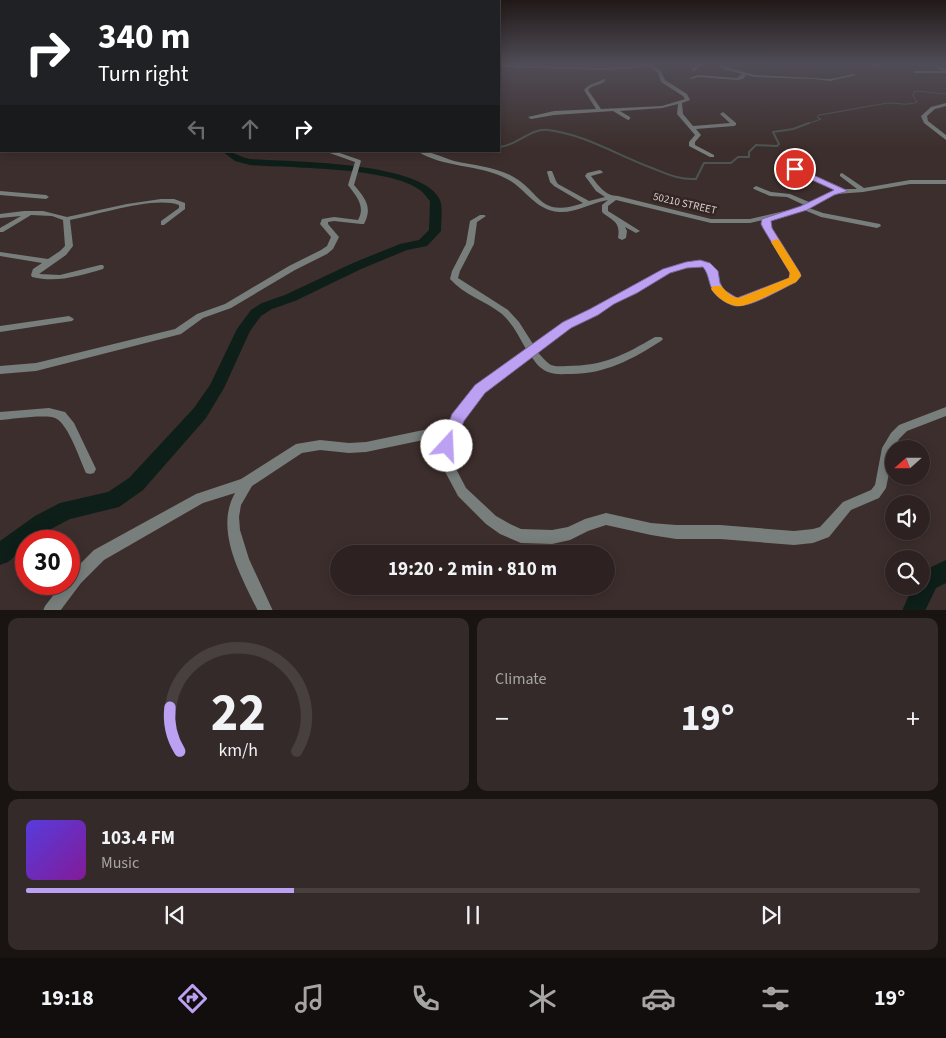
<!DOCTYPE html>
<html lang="en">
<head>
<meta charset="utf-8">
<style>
	:root { --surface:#2d2221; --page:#352a2a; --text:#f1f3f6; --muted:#a7a4a5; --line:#483f3f; --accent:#bca0f2 }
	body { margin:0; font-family:"Source Sans 3",sans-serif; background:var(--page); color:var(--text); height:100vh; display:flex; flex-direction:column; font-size:19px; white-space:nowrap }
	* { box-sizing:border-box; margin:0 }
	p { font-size:16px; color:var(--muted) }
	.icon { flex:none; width:28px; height:28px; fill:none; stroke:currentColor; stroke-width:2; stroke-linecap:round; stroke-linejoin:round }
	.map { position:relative; height:610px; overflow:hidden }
	.details { display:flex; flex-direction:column; gap:8px; padding:8px; background:#191312; flex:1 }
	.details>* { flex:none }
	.top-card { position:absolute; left:0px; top:0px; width:500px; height:152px; box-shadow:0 2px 12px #0003,0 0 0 1px var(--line); background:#202124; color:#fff; overflow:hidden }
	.needle { width:32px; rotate:249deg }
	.tools { position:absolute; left:885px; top:440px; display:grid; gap:10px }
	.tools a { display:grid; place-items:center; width:45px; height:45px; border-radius:50%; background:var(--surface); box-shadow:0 2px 12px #0003,0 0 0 1px var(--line); font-size:25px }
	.speed { position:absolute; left:15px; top:530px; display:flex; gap:10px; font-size:25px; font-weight:700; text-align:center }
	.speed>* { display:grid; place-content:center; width:65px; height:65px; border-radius:50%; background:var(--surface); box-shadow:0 2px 12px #0003,0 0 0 1px var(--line); line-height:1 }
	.speed .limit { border:8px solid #d22; background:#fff; color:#111 }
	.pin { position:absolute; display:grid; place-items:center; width:42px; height:42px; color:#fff; margin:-21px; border:2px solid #fff; border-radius:50%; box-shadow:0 1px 5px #0007 }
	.me { position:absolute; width:55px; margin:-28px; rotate:20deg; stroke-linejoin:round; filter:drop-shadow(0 0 4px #0008) }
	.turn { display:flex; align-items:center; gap:18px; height:105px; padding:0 15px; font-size:22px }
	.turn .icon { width:65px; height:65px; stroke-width:2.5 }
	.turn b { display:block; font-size:35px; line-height:42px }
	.lanes { display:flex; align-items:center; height:48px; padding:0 15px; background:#0003; justify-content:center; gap:25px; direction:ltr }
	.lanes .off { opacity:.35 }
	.big { font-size:38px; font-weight:700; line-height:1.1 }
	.details .widget { flex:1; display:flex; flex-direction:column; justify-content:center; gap:8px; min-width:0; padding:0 18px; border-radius:10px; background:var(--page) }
	.details .dial { align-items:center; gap:0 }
	.dial svg { height:130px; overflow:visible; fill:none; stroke:var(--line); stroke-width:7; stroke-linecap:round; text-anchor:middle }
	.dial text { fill:var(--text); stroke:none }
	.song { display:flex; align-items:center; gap:15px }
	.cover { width:60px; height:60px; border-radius:8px; background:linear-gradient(135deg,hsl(250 70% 55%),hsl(290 70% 35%)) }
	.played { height:5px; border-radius:2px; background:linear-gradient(90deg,var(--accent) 30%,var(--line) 30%) }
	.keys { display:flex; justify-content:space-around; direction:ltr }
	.heat { display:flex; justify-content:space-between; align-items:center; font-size:28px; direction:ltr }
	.details .tiles { flex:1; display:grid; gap:8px; grid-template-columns:1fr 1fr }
	.widget:last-child { grid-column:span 2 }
	.trip { position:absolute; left:330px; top:545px; width:285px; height:50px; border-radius:25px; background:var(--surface); box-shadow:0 2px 12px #0003,0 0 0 1px var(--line); font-weight:700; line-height:50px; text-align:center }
	.tab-bar { display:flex; height:80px; justify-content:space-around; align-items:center; background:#120e0d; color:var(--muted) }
	.tab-bar .icon { width:35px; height:35px }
	.tab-bar .current { color:var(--accent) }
	.tab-bar b { font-size:22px; color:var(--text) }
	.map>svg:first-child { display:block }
</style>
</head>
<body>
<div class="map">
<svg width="946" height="611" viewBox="0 0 946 611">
	<rect width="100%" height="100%" fill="#3c2e2c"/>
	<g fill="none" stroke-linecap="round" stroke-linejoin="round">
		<path stroke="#4b5450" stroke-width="1" d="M805,125L821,119L817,117L819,115C840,112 861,107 882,104C894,101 905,107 917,102L913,96L914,92L917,91L946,94"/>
		<path stroke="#4b5450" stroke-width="2" d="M499,147C518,146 529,128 548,130C584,134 619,156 652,168C667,174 680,180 696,179L704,163H731L738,157H749V152L756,145L777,146L779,144L773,132L793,129L809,123"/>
		<path fill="#0e1e19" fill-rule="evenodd" d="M222,151C233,151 239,157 250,159C288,162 423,161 440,200C443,208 441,222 441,231L427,246L407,250L361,269L295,301L272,309L261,316L250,331L224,388L206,418L143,490L119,507L70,519L49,530L34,541H26V547L8,562L0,565V541L35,516L60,503L108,492L129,478L194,408L210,385L237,329L251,310L262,303L285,295L353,263L400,244L419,240L429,230L430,201C427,198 424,193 420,190C389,167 290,168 250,165L235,161Z
			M946,560V583L936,588L925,611H902L913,586H921V572Z"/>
		<path fill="#777e7c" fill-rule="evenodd" d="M644,63H649L661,71L665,80L687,94L690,100L682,103L683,114L693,126L730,123L720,114L723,112L736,123V125L734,126L696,129L701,135L695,142V145L714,155V157H710L689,146V142L695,135L677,114L678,104L662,108L620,111L630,117V119L628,120L613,111L554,115L531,119L528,117L554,111L596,109L584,90C589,83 597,83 604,79L606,80C601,86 593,84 588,90L601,109L662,106L685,99L683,96L661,82L658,73L647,65L636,68L605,70L499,67V65L605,68L636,66Z
			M700,63H704L694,71H692V69Z
			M714,63H719L729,68L755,75L830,79L854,74L856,75L830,81L813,79L755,77L746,75L743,79L737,80L698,77L691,79L689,78L698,75L737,78L742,74L727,70Z
			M868,63H873L879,66L876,67Z
			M927,63H932L946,69V73H915L913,72L915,71H942Z
			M0,75H1V77H0Z
			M0,84H1V86H0Z
			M946,103V106L935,109L927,116L928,121L946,135V140L924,123L921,116L931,107Z
			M1,139V143L0,144V140Z
			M0,149L1,151H4L3,152L0,153Z
			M324,151H334L360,160L361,161L354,185C365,198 373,207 364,224H361L334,221L328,222V224L339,237L333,249L327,254L295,270L231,308L203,318L181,334L36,371L0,374V366L36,363L175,329L197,314L225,304L289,266L321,250L327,246L331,237L320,224L322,219L334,217L358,220C366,206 356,196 348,185L355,162Z
			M417,151C430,151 442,157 454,161C473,165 493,167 510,175C542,191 537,219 583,203L554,186L550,182L547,172L548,171H552L556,181L558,184L589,201L605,197L596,191L585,176L587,173L600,170L603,172L602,173L591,176C598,185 605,196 618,196L711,219H750L797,208L804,205L787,197L770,196L754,189L753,188L756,186L771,192L790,194L809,202L836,190L793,170V168L795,167L845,189H857L840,176V174L842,173L864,188L910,180H946V184H910L863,192L837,194L809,208L823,213L880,224L881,226L877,228L821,217L804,210L770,219L771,228L800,275L796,282L746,303L731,304L728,303L717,294L706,268C694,263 681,269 669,273L560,333L537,351C541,356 546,362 551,365C556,367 562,366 567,366C604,366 624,355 655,337H661L663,339L661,341C633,359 605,374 571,374C563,374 555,375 548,372C540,369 535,362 531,356L484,392L462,420L453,446L452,456L453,463L466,488L496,516L510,524L521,529L552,530L568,527L585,519L606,513L651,523L676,525H720L794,531L813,529L820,527L843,502L871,490L875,485L882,448L891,433L899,425L946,407V416L907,431L899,439L894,449L886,488L879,498L851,510L829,537L813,543L794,545L720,539H676L651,535L606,525L588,531L570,540L552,544L521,543L500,534L486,524L458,496L441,464V446L446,433L433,438L366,452L349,453L320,450L302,453L252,486L241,505L239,517L240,530L249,559L273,611H258C241,576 214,530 235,493L203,503L104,560L81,583L60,611H43L45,606L62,584H69V576L71,573L94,550L196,494L241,479L296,444L320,440L349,443L366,442L433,428L450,423C461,393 501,368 526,349C519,337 513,324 502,314C486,301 464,295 450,279L452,271L466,244L470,221L480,215H484L486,216L477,222L474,244L460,271L458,278L508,310L519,322L533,344L554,329L663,269L686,263L700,261L712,265L724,291L733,298H742L790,278L792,275L763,228V220L750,223H711L616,200L608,206V211L640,231L636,233L625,227L627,231L626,238L622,240L618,238C621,221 612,221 602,212V205L608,200C591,203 576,213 559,212C534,210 526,188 505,178C478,164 443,168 417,151Z
			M0,191L46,195L49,197L46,199L0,195Z
			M161,199H174L185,203V209L164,225H161V221L179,208V205C153,196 98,215 70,220L73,246L66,255L39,274L60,275L100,265H103L104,267L103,269C79,276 57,283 32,277L31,275L33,269L42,263L0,256V252L48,259L60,251L65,246L63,220L52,216L31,215L3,232H0V228L21,216L0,218V214L24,211H43L67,217L127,204Z
			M69,316L74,319L72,321L0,332V326Z
			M49,408L65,412L74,423L96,469L94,473L90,474L86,473C80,460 68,423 55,418C45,414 12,419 0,420V412Z"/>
	</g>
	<linearGradient id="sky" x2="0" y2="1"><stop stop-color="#211918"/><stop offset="0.43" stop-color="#504c56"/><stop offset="1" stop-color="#504c56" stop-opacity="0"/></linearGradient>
	<rect width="946" height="148" fill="url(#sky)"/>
	<path fill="#bca0f2" stroke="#7a689d" d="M792,168H798L848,191L834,195L807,210L771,221L772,228L800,273L801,276L796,282C781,289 754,306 737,306C731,306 721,300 716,295C708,287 710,275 703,267L687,268L670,273L637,293L614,304L598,315L571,328L485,393L464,421L452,451L447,453L442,451L440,446L452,414L475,385L563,322L590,309L663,269L686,262L700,260L710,263L718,271L720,283L724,290L737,298L789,278L790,273L763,228L761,224L762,219L801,206L834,190L792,171Z"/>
	<path fill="#f59e0b" d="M776,239L779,240L800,273L801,276L796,282C783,288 754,304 741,306C729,307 718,298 711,289L713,286H721L731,296L739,298L789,278L790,273L771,242Z"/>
	<g text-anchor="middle" stroke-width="5" stroke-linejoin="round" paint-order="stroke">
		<g font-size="11" fill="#dad1d0" stroke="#322522">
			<text transform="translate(685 203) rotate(13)" y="4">50210 STREET</text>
		</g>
	</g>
</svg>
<div class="tools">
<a><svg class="needle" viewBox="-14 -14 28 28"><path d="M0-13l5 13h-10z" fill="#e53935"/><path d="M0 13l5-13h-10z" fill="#a7a4a5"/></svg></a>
<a><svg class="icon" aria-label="sound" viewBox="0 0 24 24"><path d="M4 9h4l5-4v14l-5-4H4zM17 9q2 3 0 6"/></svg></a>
<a><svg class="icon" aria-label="search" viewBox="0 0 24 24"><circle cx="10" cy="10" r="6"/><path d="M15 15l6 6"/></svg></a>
</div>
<div class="speed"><div class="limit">30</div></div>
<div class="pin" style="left:795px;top:169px;background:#d93025"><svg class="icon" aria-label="arrive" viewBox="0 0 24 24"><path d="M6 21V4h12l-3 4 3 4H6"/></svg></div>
<svg class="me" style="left:447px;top:446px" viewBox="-20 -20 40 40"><circle r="19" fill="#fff"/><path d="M0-13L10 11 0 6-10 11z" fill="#bca0f2"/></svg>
<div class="trip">19:20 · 2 min · 810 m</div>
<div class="top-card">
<div class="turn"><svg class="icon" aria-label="right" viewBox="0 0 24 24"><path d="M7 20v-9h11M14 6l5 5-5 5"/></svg><div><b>340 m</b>Turn right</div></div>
<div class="lanes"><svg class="icon off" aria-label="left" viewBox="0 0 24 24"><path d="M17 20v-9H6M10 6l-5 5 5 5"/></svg><svg class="icon off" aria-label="ahead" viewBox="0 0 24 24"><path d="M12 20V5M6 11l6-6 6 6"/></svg><svg class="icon" aria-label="right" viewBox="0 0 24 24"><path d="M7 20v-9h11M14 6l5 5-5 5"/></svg></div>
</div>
</div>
<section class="details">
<div class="tiles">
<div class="widget dial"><svg viewBox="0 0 100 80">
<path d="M14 69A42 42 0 1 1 86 69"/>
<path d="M14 69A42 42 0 0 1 8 42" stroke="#bca0f2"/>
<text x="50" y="56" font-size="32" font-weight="700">22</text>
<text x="50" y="72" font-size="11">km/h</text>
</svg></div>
<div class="widget"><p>Climate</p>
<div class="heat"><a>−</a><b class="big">19°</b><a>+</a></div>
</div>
<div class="widget">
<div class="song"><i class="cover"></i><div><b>103.4 FM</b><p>Music</p></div></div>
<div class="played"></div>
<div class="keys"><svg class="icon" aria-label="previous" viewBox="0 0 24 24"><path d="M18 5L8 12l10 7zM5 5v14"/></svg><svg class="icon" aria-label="pause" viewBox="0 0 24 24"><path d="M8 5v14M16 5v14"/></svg><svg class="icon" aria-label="next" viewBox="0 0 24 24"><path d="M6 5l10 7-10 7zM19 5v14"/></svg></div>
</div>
</div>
</section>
<nav class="tab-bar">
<b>19:18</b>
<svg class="icon current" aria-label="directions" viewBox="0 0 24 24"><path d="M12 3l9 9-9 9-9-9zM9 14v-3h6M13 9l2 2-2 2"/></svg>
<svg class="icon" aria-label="music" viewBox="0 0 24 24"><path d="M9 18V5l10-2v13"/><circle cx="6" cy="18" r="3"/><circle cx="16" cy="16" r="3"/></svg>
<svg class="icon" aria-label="phone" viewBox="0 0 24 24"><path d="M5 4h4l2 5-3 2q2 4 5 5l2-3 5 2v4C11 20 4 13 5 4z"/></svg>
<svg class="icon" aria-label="climate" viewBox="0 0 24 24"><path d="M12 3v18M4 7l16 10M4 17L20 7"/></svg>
<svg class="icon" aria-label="car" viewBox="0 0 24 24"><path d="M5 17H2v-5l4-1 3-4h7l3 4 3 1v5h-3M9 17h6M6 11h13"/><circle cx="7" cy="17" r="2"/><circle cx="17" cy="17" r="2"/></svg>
<svg class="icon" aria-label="filters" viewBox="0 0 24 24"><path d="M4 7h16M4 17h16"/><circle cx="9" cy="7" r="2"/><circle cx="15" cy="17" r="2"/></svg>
<b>19°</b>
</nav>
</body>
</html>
